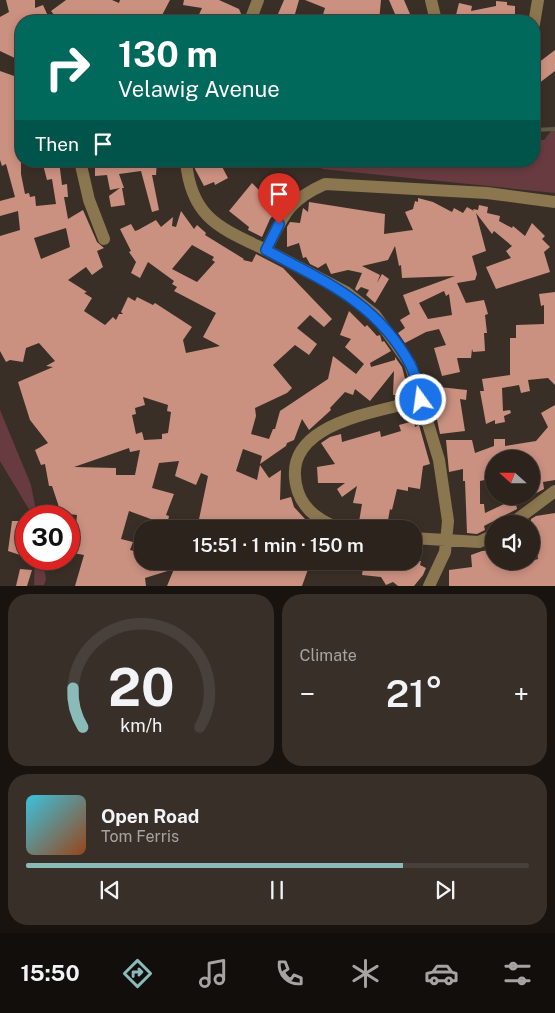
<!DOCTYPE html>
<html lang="en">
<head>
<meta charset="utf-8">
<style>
	:root { --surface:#2c231c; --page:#382f29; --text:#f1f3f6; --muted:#a6a4a3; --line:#48403b; --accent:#8bbbb9 }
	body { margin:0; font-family:"Public Sans",sans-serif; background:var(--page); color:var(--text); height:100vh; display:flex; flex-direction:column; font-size:19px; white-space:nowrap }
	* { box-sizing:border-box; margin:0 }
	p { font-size:16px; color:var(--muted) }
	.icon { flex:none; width:28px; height:28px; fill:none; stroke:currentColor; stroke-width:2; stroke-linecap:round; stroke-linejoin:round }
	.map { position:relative; height:586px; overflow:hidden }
	.sheet { display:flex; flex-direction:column; gap:8px; padding:8px; background:#18130f; flex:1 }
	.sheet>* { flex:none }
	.banner { position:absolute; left:15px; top:15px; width:525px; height:152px; border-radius:20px; box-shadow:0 2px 8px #0003,0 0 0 1px var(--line); background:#00695c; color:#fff; overflow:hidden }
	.needle { width:32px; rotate:291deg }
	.fabs { position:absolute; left:485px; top:450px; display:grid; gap:10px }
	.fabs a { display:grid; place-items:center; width:55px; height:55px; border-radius:50%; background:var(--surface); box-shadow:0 2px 8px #0003,0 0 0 1px var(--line); font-size:25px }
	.speed { position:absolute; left:15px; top:505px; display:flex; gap:10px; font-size:25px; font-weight:700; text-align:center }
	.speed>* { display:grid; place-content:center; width:65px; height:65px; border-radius:50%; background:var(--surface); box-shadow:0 2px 8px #0003,0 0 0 1px var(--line); line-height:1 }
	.speed .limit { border:8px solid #d22; background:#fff; color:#111 }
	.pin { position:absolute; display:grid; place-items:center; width:42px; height:42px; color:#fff; margin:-51px -21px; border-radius:50% 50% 50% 0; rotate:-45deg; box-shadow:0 0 5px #0007 }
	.pin .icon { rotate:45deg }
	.me { position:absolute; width:55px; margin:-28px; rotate:346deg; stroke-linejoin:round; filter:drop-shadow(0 0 4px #0008) }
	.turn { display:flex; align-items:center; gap:18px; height:105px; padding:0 20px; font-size:22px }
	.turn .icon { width:65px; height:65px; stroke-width:2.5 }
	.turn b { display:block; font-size:35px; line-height:42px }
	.then { display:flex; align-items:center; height:48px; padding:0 20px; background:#0003; gap:10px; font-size:19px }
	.big { font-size:38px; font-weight:600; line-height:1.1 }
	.sheet .card { flex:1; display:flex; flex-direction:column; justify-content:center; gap:8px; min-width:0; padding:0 18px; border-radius:20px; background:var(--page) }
	.sheet .dial { align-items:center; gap:0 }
	.dial svg { height:130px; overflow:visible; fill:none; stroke:var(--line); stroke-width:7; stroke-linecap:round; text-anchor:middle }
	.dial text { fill:var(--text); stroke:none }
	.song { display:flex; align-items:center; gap:15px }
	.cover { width:60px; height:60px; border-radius:8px; background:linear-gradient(135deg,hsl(190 70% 55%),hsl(20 70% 35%)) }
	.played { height:5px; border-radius:2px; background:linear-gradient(90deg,var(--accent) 75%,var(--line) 75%) }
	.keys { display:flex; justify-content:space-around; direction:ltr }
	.heat { display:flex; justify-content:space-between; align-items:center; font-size:28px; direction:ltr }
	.sheet .tiles { flex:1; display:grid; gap:8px; grid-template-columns:1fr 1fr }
	.card:last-child { grid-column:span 2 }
	.trip { position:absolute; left:134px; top:520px; width:288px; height:50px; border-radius:20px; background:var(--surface); box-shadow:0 2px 8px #0003,0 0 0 1px var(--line); font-weight:600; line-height:50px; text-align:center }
	.menu { display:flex; height:80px; justify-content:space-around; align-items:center; background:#120e0b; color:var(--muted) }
	.menu .icon { width:35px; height:35px }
	.menu .active { color:var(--accent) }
	.menu b { font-size:22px; color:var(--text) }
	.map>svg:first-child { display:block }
</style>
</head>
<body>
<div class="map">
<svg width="555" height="586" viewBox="0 0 555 586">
	<rect width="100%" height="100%" fill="#3a2f26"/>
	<path fill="#683b41" d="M555,126V193L322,169L319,161H534V140H544Z
		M0,410L31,485L37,516H31L30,511L0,461Z
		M35,559H43L46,579L44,585H34Z"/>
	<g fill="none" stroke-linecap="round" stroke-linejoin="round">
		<path stroke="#5f5c46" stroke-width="4" d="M534,130L555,129"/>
	</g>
	<path fill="#ca9080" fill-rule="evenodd" d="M6,0H35V8L43,5L48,16L34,21H21V61L0,51V17L9,12Z
		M66,0H112L119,3L120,0H170L159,21H111L103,17L98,21H59L51,11Z
		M184,0H219L239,9L242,16L232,21H196L202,8L183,5Z
		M284,0H299L293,21H275Z
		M305,0H381L379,21H321L325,8Z
		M389,0H404L413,21H398Z
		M496,1L507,2V5L515,6V19L493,18V21L455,19L459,3L472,6L471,11L496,6Z
		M555,50V71L534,87V66Z
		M0,71L17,77L15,82L21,83V174L25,194L29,193L30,197L35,196L36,206L56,204L52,179L47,180L42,161H59L62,185L67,184L68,197H64L68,219L83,210L97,242L104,248L97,251L103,267L92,275L86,267L68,280L87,292L84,293L92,298L84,311L105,325L113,317L116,320L119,314H123L121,312L128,297L135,301L137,297L153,305L155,303L192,327L183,340L186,353L220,346L203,337L216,313L174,291L177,287L172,284L174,281L148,262L140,278L131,273L136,262L129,252L131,251L120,229L131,224L135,231L138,230L156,220L161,227L173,217L172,226L176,227L181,211L194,229L197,225L206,233L205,235L244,259L243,260L252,262L256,254L283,268L332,319L324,327L310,315L297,328L317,344L309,355L295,345L273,365L292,388L287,393L255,408L256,416L251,434L269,439L273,429H275L280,411L328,379L333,356L356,374L364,364L345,347L351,339L340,335L349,311L365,327L367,325L377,336L380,335L382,342L384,341L391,351L370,363L371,367L395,360V357L402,367L406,382H403V395H393L394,371L370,401L355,389L353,395L345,392L330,408L331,410L309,430L302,419L294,440L287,443L286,446L260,464L262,456L243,449L236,471L257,480L260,465L269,478L281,470L280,500L291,497L294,507L305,519L302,523L311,529H197L208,476L201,473L196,485L175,476L179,461L159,463L152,488L174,494L166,515L169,516L167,525L129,511L121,539L133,542L130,550L142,553V561H311L302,586H167L174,569L145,578L146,586H75L84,555L73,553L77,515L61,513L52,486H49L45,464L41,465L35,450L48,443L30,420L18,382L53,367L46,366L55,361L39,343L26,348L23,362L10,360L6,362L0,351V236L20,230L18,211L0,216V201L15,197L6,164L2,166L0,160ZM66,228L70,247L41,259L34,238ZM192,245L214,257L212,260L215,262L197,282L172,269ZM143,397L168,405L167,411L171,412L168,433L162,434V439L144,440L142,432L136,434L132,415L136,414L135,408L145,405ZM129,448L130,452L140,450L135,475H116V468L74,467Z
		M95,161H157L156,175H152L159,210L152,212L141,171L119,174L124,188H122L125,205L111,207L109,196L120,188L110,190L107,175L95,176Z
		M194,161H219L228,178L215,185L214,182L204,186L195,169Z
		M252,183L269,200L279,188L289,196L270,219L262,237L248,230L249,227L229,211Z
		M418,198L433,202L452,212L454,208L463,213L467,207L474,211L473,209L478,210L479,205L488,207L487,213L500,216L499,221L512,228L513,226L525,236L532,223L545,236L542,239L550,247L544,252L550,272L496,289L486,267L511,258L506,251L512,246L494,231L492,234L476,213L486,251L472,256L477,274L475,280L457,283L466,303L484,300L488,314L485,315L487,333H484L485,351L473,352L472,349L471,358H457L460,372L442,376L434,348L446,345L439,329L426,332L405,343L398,333L405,328L400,320L410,314L403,295L455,276L402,278L401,265L399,266L395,246L388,260L362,266L380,275L377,283L382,274L389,279L375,303L366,295L369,290L361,287L357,291L355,289L362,273L348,270L331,274L326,263L318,268L310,264L306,257L303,258L299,243L287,247V227L290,222L300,223L303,208L308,212L309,202L385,214L384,234L413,230L405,212L413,209L415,201L418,202ZM444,291L446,296L449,294L452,315L428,319L419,303Z
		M555,292V385L548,378L528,380L530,391L521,393L519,385L502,388L503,411L510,410L511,413L504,416L505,422L495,424V420L486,424L480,391H484L482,379L510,375V338H516V325L544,324V305L541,306L539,294Z
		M430,386L467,390L466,400L460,399L465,431L440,434Z
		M555,405V480L543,482L544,489L531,496V459H523L522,456L494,459V478L480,481V504H484L485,513L515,499L517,509L484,526L485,530L477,534L467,533L465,481H463V469L449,472L446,440H472L475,453L494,446V439H505V446L536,441L548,427L541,413Z
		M414,421L415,427L419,425L430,464L423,466L420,489L408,487V491L397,489L392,510L390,509L387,526L359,522L362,504L353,503L357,486L342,497L337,489L345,483H318L317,467L335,464L321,443L330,437L341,434L342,442L380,431L381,437L401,431L399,425Z
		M555,513V586H449V570L472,567L471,555L482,551L494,550V561H531L538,559L535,537L531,534V519L536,516Z
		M12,521H21L20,545L23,546L20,555L8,551Z
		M364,561H421L420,565L426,568L423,575L414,586H398L393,582L386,585L381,577L362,575Z
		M20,569L32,570L27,586H16Z"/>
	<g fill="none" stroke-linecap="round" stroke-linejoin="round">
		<path stroke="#8a764f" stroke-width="12" d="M431,0L436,21
			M250,21L258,0
			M534,24L538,0
			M80,161L89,200L104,239
			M186,161C191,218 220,228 266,250C284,215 287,201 325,184L487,193L555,202
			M266,250L346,292L375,315L410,364L439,460L448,521L445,552L429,586
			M511,524L555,491
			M343,529C324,524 305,512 298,492C276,423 376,413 421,400
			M412,538L479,542L494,535"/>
	</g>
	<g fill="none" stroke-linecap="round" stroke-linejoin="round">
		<defs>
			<path id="route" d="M279,224L266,250C325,282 376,302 410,364C416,375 418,388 421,400"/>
		</defs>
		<use href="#route" stroke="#114b97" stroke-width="12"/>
		<use href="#route" stroke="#1a73e8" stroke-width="9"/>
	</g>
</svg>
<div class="fabs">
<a><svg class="needle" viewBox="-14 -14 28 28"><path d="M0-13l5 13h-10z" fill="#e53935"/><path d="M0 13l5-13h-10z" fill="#a6a4a3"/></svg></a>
<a><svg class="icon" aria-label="sound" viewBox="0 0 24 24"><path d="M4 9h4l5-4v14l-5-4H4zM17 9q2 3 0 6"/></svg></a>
</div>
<div class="speed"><div class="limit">30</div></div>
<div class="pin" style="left:279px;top:224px;background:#d93025"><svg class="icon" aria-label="arrive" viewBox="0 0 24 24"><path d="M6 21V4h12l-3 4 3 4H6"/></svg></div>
<svg class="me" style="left:421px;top:400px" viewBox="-20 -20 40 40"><circle r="17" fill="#1a73e8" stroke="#fff" stroke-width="3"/><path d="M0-11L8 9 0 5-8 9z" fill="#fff"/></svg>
<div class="trip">15:51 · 1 min · 150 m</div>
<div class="banner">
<div class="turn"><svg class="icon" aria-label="right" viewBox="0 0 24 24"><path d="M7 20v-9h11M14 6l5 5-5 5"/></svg><div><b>130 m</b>Velawig Avenue</div></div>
<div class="then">Then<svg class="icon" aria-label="arrive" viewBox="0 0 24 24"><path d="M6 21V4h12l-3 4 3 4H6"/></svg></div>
</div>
</div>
<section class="sheet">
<div class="tiles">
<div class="card dial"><svg viewBox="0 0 100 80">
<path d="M14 69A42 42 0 1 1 86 69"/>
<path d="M14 69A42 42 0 0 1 8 45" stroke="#8bbbb9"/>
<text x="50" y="56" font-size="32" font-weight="700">20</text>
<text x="50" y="72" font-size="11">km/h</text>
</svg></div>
<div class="card"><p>Climate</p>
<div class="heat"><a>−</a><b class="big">21°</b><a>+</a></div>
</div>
<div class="card">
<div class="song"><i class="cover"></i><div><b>Open Road</b><p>Tom Ferris</p></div></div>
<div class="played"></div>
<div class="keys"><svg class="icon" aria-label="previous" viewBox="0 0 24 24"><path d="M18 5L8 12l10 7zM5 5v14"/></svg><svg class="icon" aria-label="pause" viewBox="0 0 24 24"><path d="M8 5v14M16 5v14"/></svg><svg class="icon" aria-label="next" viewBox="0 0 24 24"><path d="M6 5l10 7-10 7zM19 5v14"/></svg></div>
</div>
</div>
</section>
<nav class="menu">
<b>15:50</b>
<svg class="icon active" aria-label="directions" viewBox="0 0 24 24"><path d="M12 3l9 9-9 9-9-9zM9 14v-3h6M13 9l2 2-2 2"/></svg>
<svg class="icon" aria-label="music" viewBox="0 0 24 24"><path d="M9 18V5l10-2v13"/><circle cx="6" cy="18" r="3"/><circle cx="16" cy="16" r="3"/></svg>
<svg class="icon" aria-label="phone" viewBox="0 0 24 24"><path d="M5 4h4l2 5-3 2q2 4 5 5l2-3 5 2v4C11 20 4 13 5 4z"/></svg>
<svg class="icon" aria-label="climate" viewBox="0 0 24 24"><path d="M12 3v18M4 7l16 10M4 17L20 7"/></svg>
<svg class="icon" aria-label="car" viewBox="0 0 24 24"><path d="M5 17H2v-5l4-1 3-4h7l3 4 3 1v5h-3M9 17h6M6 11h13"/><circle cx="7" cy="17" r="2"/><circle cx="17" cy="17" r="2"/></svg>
<svg class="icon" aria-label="filters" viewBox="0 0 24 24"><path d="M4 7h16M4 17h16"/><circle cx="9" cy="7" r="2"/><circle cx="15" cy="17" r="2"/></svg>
</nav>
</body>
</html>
